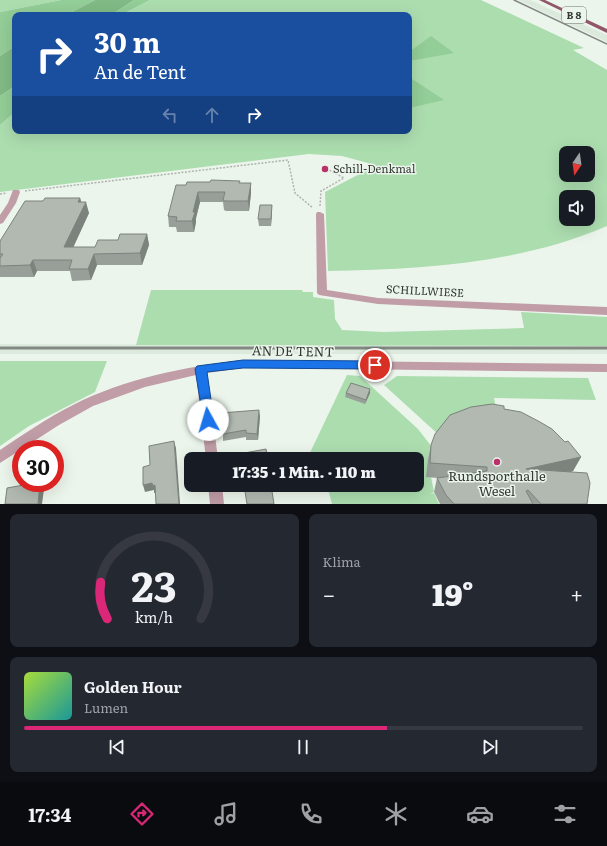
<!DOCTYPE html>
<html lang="de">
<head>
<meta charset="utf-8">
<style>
	:root { --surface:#171b24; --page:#242831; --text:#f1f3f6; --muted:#9ea1a6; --line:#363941; --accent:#db2777 }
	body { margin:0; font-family:Literata,serif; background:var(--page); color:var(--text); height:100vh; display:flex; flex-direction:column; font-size:15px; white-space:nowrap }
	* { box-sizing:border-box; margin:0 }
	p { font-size:13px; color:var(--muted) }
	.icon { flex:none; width:22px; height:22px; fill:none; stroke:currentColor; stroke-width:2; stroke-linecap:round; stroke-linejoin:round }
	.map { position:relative; height:504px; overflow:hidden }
	.side { display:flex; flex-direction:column; gap:10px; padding:10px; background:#0d0f14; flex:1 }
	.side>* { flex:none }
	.hud { position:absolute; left:12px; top:12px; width:400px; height:122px; border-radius:8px; box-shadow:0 4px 16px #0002; background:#1a4fa0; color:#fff; overflow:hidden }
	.needle { width:26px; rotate:193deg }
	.buttons { position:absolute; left:559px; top:146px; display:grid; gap:8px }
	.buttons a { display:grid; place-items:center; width:36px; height:36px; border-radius:8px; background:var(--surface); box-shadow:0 4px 16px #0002; font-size:20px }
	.speed { position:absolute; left:12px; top:440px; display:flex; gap:8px; font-size:20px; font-weight:700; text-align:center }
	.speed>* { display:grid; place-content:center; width:52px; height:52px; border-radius:50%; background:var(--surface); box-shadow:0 4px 16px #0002; line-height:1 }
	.speed .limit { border:6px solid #d22; background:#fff; color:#111 }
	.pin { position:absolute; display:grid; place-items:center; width:34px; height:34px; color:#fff; margin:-17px; border:2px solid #fff; border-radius:50%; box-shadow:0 1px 4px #0007 }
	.me { position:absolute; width:44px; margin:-22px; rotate:354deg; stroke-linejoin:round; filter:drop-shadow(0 0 3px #0008) }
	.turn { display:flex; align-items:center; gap:14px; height:84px; padding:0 16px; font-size:18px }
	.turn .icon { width:52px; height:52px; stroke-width:2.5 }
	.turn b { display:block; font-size:28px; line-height:34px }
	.lanes { display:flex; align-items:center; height:38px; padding:0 16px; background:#0003; justify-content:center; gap:20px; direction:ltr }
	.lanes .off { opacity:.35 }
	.big { font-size:30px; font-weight:800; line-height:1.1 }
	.side .tile { flex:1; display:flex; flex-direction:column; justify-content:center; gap:6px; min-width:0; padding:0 14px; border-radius:8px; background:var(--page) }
	.side .dial { align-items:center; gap:0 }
	.dial svg { height:104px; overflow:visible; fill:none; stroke:var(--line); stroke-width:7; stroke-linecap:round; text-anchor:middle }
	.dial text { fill:var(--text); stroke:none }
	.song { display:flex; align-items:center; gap:12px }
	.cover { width:48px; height:48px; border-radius:6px; background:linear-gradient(135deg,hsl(80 70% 55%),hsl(180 70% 35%)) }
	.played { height:4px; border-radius:2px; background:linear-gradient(90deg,var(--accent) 65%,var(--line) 65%) }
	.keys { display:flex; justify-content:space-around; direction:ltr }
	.heat { display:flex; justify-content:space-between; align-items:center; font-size:22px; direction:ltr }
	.side .tiles { flex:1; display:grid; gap:10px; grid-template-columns:1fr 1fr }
	.tile:last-child { grid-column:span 2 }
	.trip { position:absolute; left:184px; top:452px; width:240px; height:40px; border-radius:8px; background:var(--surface); box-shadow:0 4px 16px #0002; font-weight:800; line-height:40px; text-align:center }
	.dock { display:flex; height:64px; justify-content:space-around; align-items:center; background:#090b0e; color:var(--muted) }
	.dock .icon { width:28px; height:28px }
	.dock .selected { color:var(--accent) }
	.dock b { font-size:18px; color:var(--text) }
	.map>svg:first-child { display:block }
</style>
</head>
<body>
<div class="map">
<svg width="607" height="504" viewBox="0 0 607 504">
	<rect width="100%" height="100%" fill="#ecf5ec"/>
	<path fill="#dceadd" d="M518,0H530L607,35V42Z
		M0,344L607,346V354H0Z"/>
	<path fill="#acddaf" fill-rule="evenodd" d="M0,0H61L0,12Z
		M150,0H481L584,48L573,50L607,70V226C519,264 422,269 328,271L325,192L371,168L368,163L342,156L309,154L0,192V125L15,112V131H409V15H121ZM566,153H588V175H566ZM566,197H588V219H566Z
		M151,290H302L303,292H313V297L334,300L335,319L342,330L383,332L524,328L521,312L607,317V346L136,345Z
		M0,361H107L95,392L29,426L0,446Z
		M347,375L360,376L418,429L432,447L431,462L427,461L431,462V477L434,492L430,494L434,493L439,504H332L327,485H417V459H307Z
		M397,376L588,378L596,400L494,398L499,421L440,436L384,385Z"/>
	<path fill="#93cd97" d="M61,0H95L66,15H15V46L0,56V12Z
		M134,0H150L121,15H111Z
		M431,36L454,53L409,61V52Z
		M409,77L444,100L409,108Z
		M15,86V112L0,125V96Z"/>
	<path fill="#81ba85" d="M95,0H134L111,15H66Z
		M15,46V86L0,96V56Z"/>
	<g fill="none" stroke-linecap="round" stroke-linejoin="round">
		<path stroke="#adb4ad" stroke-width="1.5" stroke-dasharray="2 1.5" stroke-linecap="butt" d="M25,191L288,160L295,193L313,208
			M0,194L7,193
			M320,206L321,191L344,178L329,170"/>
		<path fill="#c09da7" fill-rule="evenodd" d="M13,190H19L20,192L16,203L3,223L0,224V215L8,203Z
			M317,212H320L324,214L327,290L378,298L607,307V315L378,304L319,295L317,293L316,214Z
			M243,360L607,364V372L243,368L207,373L218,459H206L196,375L145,387L93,406L59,425L0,463V450C24,434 47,418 73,405C126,378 185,367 243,360Z
			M208,485H222L224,504H210Z"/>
		<path fill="#915669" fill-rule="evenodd" d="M539,0H545L607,29V33Z"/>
		<path stroke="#828882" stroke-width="1.5" d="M514,0L607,44"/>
		<path stroke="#828882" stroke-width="3" d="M0,348H607"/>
	</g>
	<path fill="#989f98" d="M240,183H251V193L249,211H226L224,210L223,202H200L196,218V222L194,232H177L176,227H169L168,216L186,185Z
		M80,198L81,202L89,213L73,247H95L118,240L147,234L149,245L142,265H97L91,280L72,281L70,271H37L34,277H0V241L43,201Z
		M272,205V212L271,226H259L258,219Z
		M370,389V393L365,404L345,397L346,393Z
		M504,409L565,442L581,457L573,471L571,472L587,504H440L434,492L437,478H438L426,477L428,459L431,445Z
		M260,416L258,440H246V437L223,441V434Z"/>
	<path fill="#7c827c" d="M251,183V193L249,211L248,201Z
		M198,192L200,202L196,218V222L194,232L192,221L193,212Z
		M80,198L83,208L86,202L89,213L68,259L64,247L78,202Z
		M272,205V212L271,226V219Z
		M147,234L149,245L142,265L140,253Z
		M94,254L97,265L91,280L88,269Z
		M33,260L37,271L34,277L30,265Z
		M370,389V393L365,404L366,400Z
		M259,410L260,416L258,440L257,434Z
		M174,441L176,448L180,504H179Z
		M581,457L573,471L520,483L526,469Z
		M40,483H41L44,489L42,504H38Z
		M152,483L155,485L157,492L154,493V490L145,492L143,485Z"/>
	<path fill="#b1b9b1" stroke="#7c827c" d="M211,180L240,181L239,183H251L248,201H225L223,200L225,192H198L193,212H195L192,221H176L177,217L168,216L176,185H186L187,182H210Z
		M45,198H80L78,202H86L64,247H95L98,240H118L120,234H147L140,253L94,254L88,269H69L72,260H33L30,265L0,266V258L3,254H0V241L25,201H43Z
		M260,205H272L271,219H258Z
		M351,383L370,389L366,400L346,393Z
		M492,404L504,406V409L521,412L540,422L552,429L565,442L568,441L581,457L526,469L587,473L590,483L587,504H541L528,490L526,491L533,504H454L446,495L437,478L487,471V467L430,463L431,445L435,434L450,415L471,407Z
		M259,410L257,434L246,433V430L223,434L221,413Z
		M174,441L179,504H156L155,485L153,486L152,483L143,485V467L150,465L149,446Z
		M266,449L268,459H240L239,454Z
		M35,483H40L38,504H5L7,488Z
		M244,485H271L274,504H247Z"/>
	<path fill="#1a73e8" stroke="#114b97" d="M243,360L375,361L379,362L381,365L379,368L375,369L243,368L207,372L214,420L212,424L208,425L204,424L195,369L197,366Z"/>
	<g fill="#ba306b" stroke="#ecf5ec" stroke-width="1.5">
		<circle cx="325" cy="169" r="4"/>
		<circle cx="497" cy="462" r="4"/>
	</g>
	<g text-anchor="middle" stroke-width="3" stroke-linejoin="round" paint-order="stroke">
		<rect fill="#ecf5ec" stroke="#6b716b" stroke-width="1" x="562" y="7" width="24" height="16" rx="3"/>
		<g font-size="10" font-weight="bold" fill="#343834">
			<text x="574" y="19">B 8</text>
		</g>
		<g font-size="11" fill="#343834" stroke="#ecf5ec" text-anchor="start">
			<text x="333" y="173">Schill-Denkmal</text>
		</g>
		<g font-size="11" fill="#343834" stroke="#ecf5ec">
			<text transform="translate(425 291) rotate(3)" y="4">SCHILLWIESE</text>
		</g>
		<g font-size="13" fill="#343834" stroke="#ecf5ec">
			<text transform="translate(293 351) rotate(1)" y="5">AN DE TENT</text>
		</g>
		<g font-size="13" fill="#343834" stroke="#ecf5ec">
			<text x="497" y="481">Rundsporthalle<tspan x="497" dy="15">Wesel</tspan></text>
		</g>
	</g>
</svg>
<div class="buttons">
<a><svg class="needle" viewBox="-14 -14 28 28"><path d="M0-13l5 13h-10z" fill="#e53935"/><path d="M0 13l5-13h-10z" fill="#9ea1a6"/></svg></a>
<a><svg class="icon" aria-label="sound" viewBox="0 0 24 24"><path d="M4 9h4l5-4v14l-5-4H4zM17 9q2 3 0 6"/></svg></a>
</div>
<div class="speed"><div class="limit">30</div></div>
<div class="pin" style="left:375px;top:365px;background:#d93025"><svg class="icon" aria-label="arrive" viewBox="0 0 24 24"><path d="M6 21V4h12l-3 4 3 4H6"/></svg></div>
<svg class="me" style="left:208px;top:420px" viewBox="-20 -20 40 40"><circle r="19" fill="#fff"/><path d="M0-13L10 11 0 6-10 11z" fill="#1a73e8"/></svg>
<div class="trip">17:35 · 1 Min. · 110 m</div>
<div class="hud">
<div class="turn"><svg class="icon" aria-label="right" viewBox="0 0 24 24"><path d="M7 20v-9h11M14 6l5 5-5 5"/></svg><div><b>30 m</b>An de Tent</div></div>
<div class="lanes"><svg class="icon off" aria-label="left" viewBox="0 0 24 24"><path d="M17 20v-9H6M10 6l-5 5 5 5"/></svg><svg class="icon off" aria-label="ahead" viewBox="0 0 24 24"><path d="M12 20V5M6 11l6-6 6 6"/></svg><svg class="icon" aria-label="right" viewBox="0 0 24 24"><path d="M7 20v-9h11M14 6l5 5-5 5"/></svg></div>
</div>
</div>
<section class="side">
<div class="tiles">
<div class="tile dial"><svg viewBox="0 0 100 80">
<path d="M14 69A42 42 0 1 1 86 69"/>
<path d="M14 69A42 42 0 0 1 9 41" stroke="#db2777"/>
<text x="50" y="56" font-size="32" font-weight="700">23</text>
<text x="50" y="72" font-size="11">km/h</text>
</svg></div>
<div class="tile"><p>Klima</p>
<div class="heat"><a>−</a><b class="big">19°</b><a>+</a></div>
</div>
<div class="tile">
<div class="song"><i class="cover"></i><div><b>Golden Hour</b><p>Lumen</p></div></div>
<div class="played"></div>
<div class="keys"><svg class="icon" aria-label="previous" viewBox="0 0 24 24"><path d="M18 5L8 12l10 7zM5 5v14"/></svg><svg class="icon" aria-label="pause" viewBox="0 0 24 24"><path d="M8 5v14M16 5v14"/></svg><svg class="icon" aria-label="next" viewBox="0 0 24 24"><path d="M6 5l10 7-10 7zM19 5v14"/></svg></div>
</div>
</div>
</section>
<nav class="dock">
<b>17:34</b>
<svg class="icon selected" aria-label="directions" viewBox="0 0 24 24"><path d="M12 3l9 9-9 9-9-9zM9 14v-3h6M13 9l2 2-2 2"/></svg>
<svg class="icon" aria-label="music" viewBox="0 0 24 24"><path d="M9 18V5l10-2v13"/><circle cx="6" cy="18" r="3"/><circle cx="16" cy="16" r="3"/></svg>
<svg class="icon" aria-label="phone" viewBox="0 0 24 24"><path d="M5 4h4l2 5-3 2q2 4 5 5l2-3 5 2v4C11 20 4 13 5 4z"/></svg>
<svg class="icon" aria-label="climate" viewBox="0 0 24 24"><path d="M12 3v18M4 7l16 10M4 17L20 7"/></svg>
<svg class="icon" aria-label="car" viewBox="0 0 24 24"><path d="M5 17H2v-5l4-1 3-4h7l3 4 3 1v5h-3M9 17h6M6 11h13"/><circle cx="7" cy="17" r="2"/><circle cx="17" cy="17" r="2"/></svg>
<svg class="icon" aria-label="filters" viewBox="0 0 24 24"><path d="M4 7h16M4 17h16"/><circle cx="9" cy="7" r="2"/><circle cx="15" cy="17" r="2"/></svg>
</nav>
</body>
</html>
